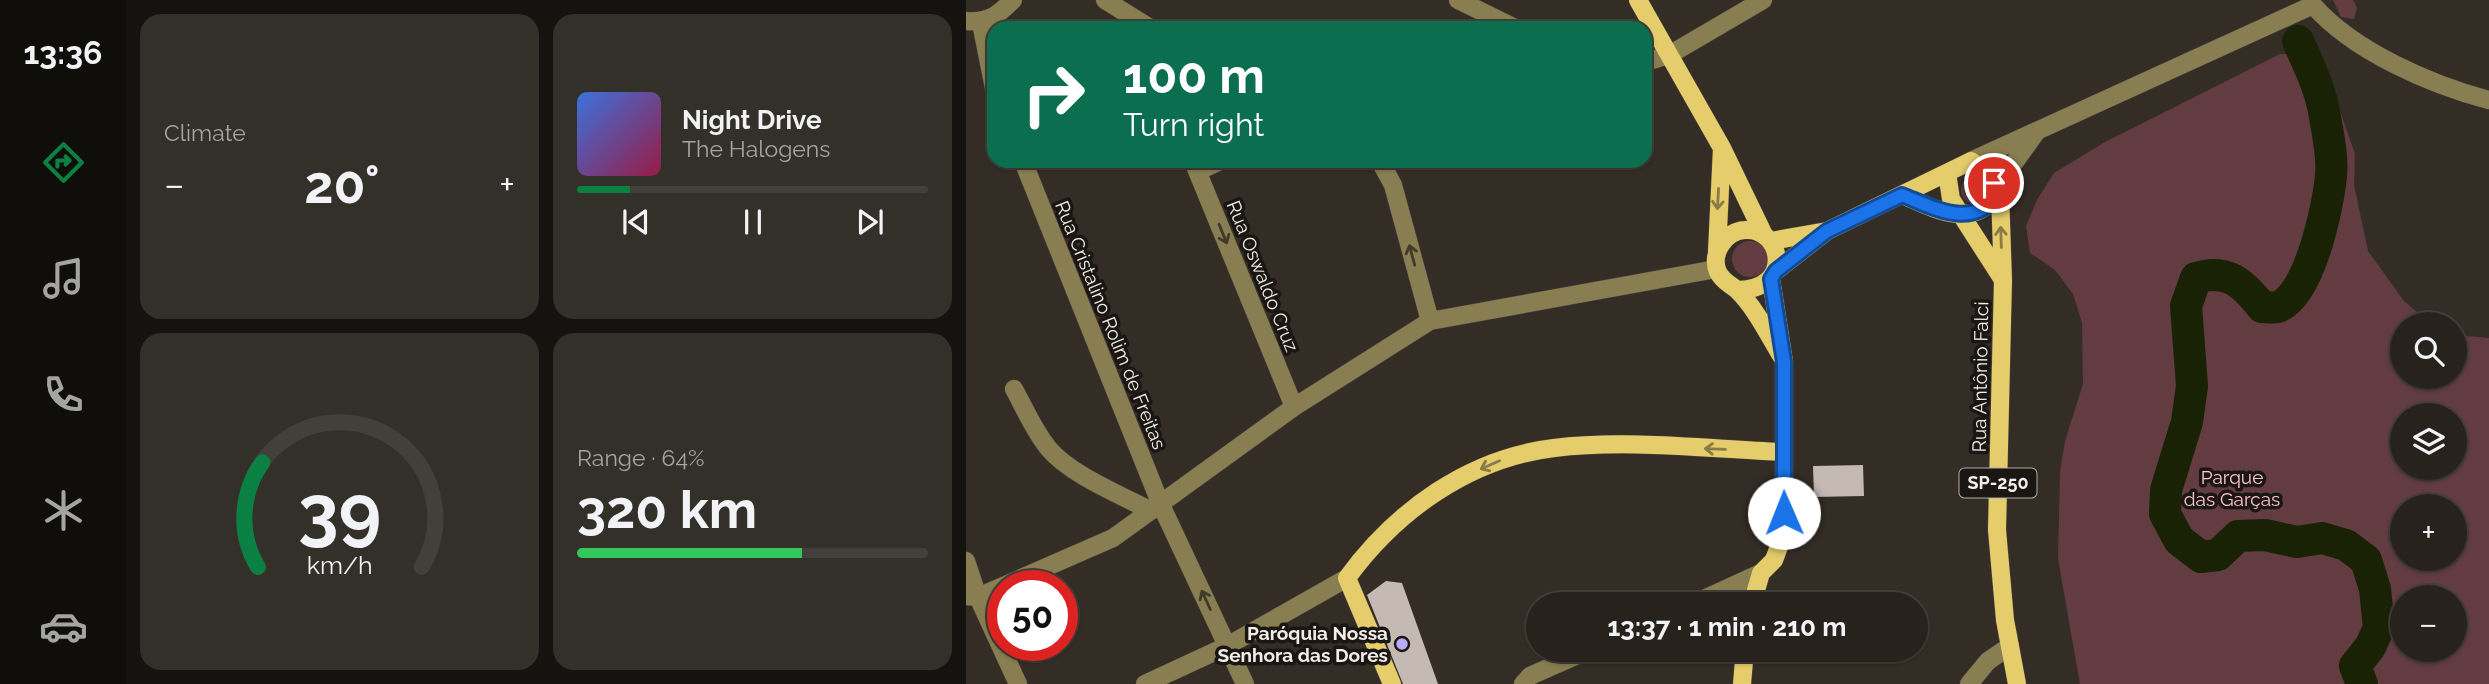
<!DOCTYPE html>
<html lang="en">
<head>
<meta charset="utf-8">
<style>
	:root { --surface:#27221c; --page:#332f29; --text:#f1f3f6; --muted:#a4a4a3; --line:#433f3b; --accent:#0b8043 }
	body { margin:0; font-family:Raleway,sans-serif; background:var(--page); color:var(--text); height:100vh; display:flex; flex-direction:column; font-size:26px; white-space:nowrap }
	* { box-sizing:border-box; margin:0 }
	p { font-size:23px; color:var(--muted) }
	.icon { flex:none; width:38px; height:38px; fill:none; stroke:currentColor; stroke-width:2; stroke-linecap:round; stroke-linejoin:round }
	.map { position:relative; flex:1; overflow:hidden }
	.panel { display:flex; flex-direction:column; gap:14px; padding:14px; background:#15130f; width:840px }
	.panel>* { flex:none }
	.top-card { position:absolute; left:21px; top:21px; width:665px; height:147px; border-radius:21px; box-shadow:0 2px 5px #0004,0 0 0 2px var(--line); background:#0b6e4f; color:#fff; overflow:hidden }
	.fabs { position:absolute; left:1424px; top:312px; display:grid; gap:14px }
	.fabs a { display:grid; place-items:center; width:77px; height:77px; border-radius:50%; background:var(--surface); box-shadow:0 2px 5px #0004,0 0 0 2px var(--line); font-size:35px }
	.speed { position:absolute; left:21px; top:570px; display:flex; gap:14px; font-size:35px; font-weight:700; text-align:center }
	.speed>* { display:grid; place-content:center; width:91px; height:91px; border-radius:50%; background:var(--surface); box-shadow:0 2px 5px #0004,0 0 0 2px var(--line); line-height:1 }
	.speed .limit { border:10px solid #d22; background:#fff; color:#111 }
	.pin { position:absolute; display:grid; place-items:center; width:60px; height:60px; color:#fff; margin:-30px; border:4px solid #fff; border-radius:50%; box-shadow:0 2px 7px #0007 }
	.me { position:absolute; width:77px; margin:-38px; rotate:359deg; stroke-linejoin:round; filter:drop-shadow(0 0 5px #0008) }
	.turn { display:flex; align-items:center; gap:24px; height:147px; padding:0 21px; font-size:32px }
	.turn .icon { width:91px; height:91px; stroke-width:2.5 }
	.turn b { display:block; font-size:49px; line-height:60px }
	.big { font-size:52px; font-weight:700; line-height:1.1 }
	.panel .tile { flex:1; display:flex; flex-direction:column; justify-content:center; gap:10px; min-width:0; padding:0 24px; border-radius:21px; background:var(--page) }
	.panel .dial { align-items:center; gap:0 }
	.dial svg { height:182px; overflow:visible; fill:none; stroke:var(--line); stroke-width:7; stroke-linecap:round; text-anchor:middle }
	.dial text { fill:var(--text); stroke:none }
	.song { display:flex; align-items:center; gap:21px }
	.cover { width:84px; height:84px; border-radius:10px; background:linear-gradient(135deg,hsl(220 70% 55%),hsl(340 70% 35%)) }
	.played { height:7px; border-radius:4px; background:linear-gradient(90deg,var(--accent) 15%,var(--line) 15%) }
	.keys { display:flex; justify-content:space-around; direction:ltr }
	.heat { display:flex; justify-content:space-between; align-items:center; font-size:38px; direction:ltr }
	.charge { height:10px; border-radius:5px; background:linear-gradient(90deg,#34c759 64%,var(--line) 0) }
	.panel .tiles { flex:1; display:grid; gap:14px; grid-template-columns:repeat(2,1fr) }
	.trip { position:absolute; left:560px; top:592px; width:402px; height:70px; border-radius:35px; background:var(--surface); box-shadow:0 2px 5px #0004,0 0 0 2px var(--line); font-weight:700; line-height:70px; text-align:center }
	main { display:flex; flex:1; min-height:0 }
	.tabs { display:flex; flex-direction:column; width:126px; justify-content:space-around; align-items:center; background:#100e0b; color:var(--muted) }
	.tabs .icon { width:49px; height:49px }
	.tabs .active { color:var(--accent) }
	.tabs b { font-size:32px; color:var(--text) }
	.map>svg:first-child { display:block }
</style>
</head>
<body>
<main>
<nav class="tabs">
<b>13:36</b>
<svg class="icon active" aria-label="directions" viewBox="0 0 24 24"><path d="M12 3l9 9-9 9-9-9zM9 14v-3h6M13 9l2 2-2 2"/></svg>
<svg class="icon" aria-label="music" viewBox="0 0 24 24"><path d="M9 18V5l10-2v13"/><circle cx="6" cy="18" r="3"/><circle cx="16" cy="16" r="3"/></svg>
<svg class="icon" aria-label="phone" viewBox="0 0 24 24"><path d="M5 4h4l2 5-3 2q2 4 5 5l2-3 5 2v4C11 20 4 13 5 4z"/></svg>
<svg class="icon" aria-label="climate" viewBox="0 0 24 24"><path d="M12 3v18M4 7l16 10M4 17L20 7"/></svg>
<svg class="icon" aria-label="car" viewBox="0 0 24 24"><path d="M5 17H2v-5l4-1 3-4h7l3 4 3 1v5h-3M9 17h6M6 11h13"/><circle cx="7" cy="17" r="2"/><circle cx="17" cy="17" r="2"/></svg>
</nav>
<section class="panel">
<div class="tiles">
<div class="tile"><p>Climate</p>
<div class="heat"><a>−</a><b class="big">20°</b><a>+</a></div>
</div>
<div class="tile">
<div class="song"><i class="cover"></i><div><b>Night Drive</b><p>The Halogens</p></div></div>
<div class="played"></div>
<div class="keys"><svg class="icon" aria-label="previous" viewBox="0 0 24 24"><path d="M18 5L8 12l10 7zM5 5v14"/></svg><svg class="icon" aria-label="pause" viewBox="0 0 24 24"><path d="M8 5v14M16 5v14"/></svg><svg class="icon" aria-label="next" viewBox="0 0 24 24"><path d="M6 5l10 7-10 7zM19 5v14"/></svg></div>
</div>
<div class="tile dial"><svg viewBox="0 0 100 80">
<path d="M14 69A42 42 0 1 1 86 69"/>
<path d="M14 69A42 42 0 0 1 16 23" stroke="#0b8043"/>
<text x="50" y="56" font-size="32" font-weight="700">39</text>
<text x="50" y="72" font-size="11">km/h</text>
</svg></div>
<div class="tile"><p>Range · 64%</p><b class="big">320 km</b><div class="charge"></div></div>
</div>
</section>
<div class="map">
<svg width="1523" height="684" viewBox="0 0 1523 684">
	<rect width="100%" height="100%" fill="#342d26"/>
	<path fill="#623c40" fill-rule="evenodd" d="M1367,0H1387L1391,8L1388,19L1375,17Z
		M1314,54L1351,55L1364,82L1389,154L1388,185L1402,251L1438,301L1465,324H1437V376H1489V335L1523,338V684H1114L1092,559L1094,472L1099,441L1117,384L1116,323L1107,294L1089,270L1064,253L1060,226L1072,198L1088,173L1139,142ZM1437,415H1489V467H1437ZM1437,506H1489V558H1437ZM1437,597H1489V649H1437Z
		M995 190a14 14 0 1 1 28 0a14 14 0 1 1-28 0Z
		M766 259a18 18 0 1 1 36 0a18 18 0 1 1-36 0Z"/>
	<g fill="none" stroke-linecap="round" stroke-linejoin="round">
		<path stroke="#1a2205" stroke-width="32" d="M1332,41C1343,66 1355,90 1359,117C1362,134 1367,158 1365,176C1362,206 1344,295 1312,307C1308,308 1300,307 1296,307C1277,283 1261,268 1230,278L1220,306L1226,386L1221,422L1200,490L1199,514L1213,540L1235,557L1252,555L1272,536L1299,535L1331,542L1356,538L1380,545L1400,560L1409,589L1413,628L1404,647L1389,666L1396,684"/>
	</g>
	<path fill="#c5b9b4" d="M897,465L898,496L848,497L847,466Z
		M420,581L436,583L472,684H437L401,595Z"/>
	<g fill="none" stroke-linecap="round" stroke-linejoin="round">
		<defs>
			<path id="minor" d="M139,0L184,28
				M492,0L549,28
				M1347,5C1387,51 1465,85 1523,100
				M0,21C22,23 32,15 47,0
				M15,23L28,88
				M679,62L703,55L797,0
				M57,161L195,505L279,684
				M227,161L328,407
				M414,161L427,185L464,321
				M1005,161L1347,5
				M232,171L254,161
				M1034,193L1043,170L1071,131
				M48,389C59,409 68,431 83,449C105,475 155,495 185,511
				M0,561L12,597L52,684
				M0,596L12,597L147,538L328,407L464,321L750,269
				M727,604L795,573
				M179,684L261,646L381,578
				M557,684L564,676L625,649
				M1003,684L1022,661L1044,646"/>
			<path id="major" d="M672,0L756,148L798,235
				M981,173L985,199L1037,280
				M936,195C971,210 1006,230 1034,193
				M805,241L861,231
				M751,251L756,148
				M810,271L861,231L1005,161L1024,175L1034,193L1037,280L1031,530L1039,620L1051,684
				M771,290C829,290 816,227 779,230C759,231 744,254 752,272C757,282 763,283 771,290C789,307 803,336 816,357
				M786,604L795,573L808,560L818,533V362L805,279
				M426,684L381,578C430,511 503,458 588,448C662,439 742,449 817,452
				M776,684L779,649"/>
		</defs>
		<use href="#minor" stroke="#4f4841" stroke-width="19"/>
		<use href="#major" stroke="#4f4841" stroke-width="19"/>
		<use href="#minor" stroke="#897e51" stroke-width="18"/>
		<use href="#major" stroke="#e5cd6b" stroke-width="18"/>
	</g>
	<defs><path id="oneway-shaft" d="M-6 0H5M1.5-3L5.5 0L1.5 3" fill="none" stroke-width="1.6" stroke-linecap="round" stroke-linejoin="round" transform="scale(1.75)"/></defs>
	<g stroke="#897b43">
		<use href="#oneway-shaft" transform="translate(752 199) rotate(93)"/>
		<use href="#oneway-shaft" transform="translate(1035 237) rotate(-92)"/>
		<use href="#oneway-shaft" transform="translate(749 449) rotate(-178)"/>
		<use href="#oneway-shaft" transform="translate(524 465) rotate(156)"/>
	</g>
	<g stroke="#403a29">
		<use href="#oneway-shaft" transform="translate(257 234) rotate(68)"/>
		<use href="#oneway-shaft" transform="translate(446 255) rotate(-105)"/>
		<use href="#oneway-shaft" transform="translate(240 600) rotate(-115)"/>
	</g>
	<g fill="none" stroke-linecap="round" stroke-linejoin="round">
		<defs>
			<path id="route" d="M818,513V362L805,279L810,271L861,231L936,195C971,209 1006,230 1034,193L1028,183"/>
		</defs>
		<use href="#route" stroke="#114b97" stroke-width="18"/>
		<use href="#route" stroke="#1a73e8" stroke-width="12"/>
	</g>
	<circle fill="#b8abf7" stroke="#191613" stroke-width="2.5" cx="436" cy="644" r="7"/>
	<g text-anchor="middle" stroke-width="7" stroke-linejoin="round" paint-order="stroke">
		<rect fill="#191613" stroke="#b1aca9" stroke-width="2" x="993.5" y="468.5" width="77" height="29" rx="5"/>
		<g font-size="18" font-weight="bold" fill="#f2ede9">
			<text x="1032" y="489">SP-250</text>
		</g>
		<g font-size="19" fill="#f2ede9" stroke="#191613">
			<text transform="translate(297 276) rotate(68)" y="7">Rua Oswaldo Cruz</text>
			<text transform="translate(145 325) rotate(68)" y="7">Rua Cristalino Rolim de Freitas</text>
			<text transform="translate(1014 377) rotate(-89)" y="7">Rua Antônio Falci</text>
		</g>
		<g font-size="19" fill="#fec3c7" stroke="#191613">
			<text x="1266" y="484">Parque<tspan x="1266" dy="22">das Garças</tspan></text>
		</g>
		<g font-size="19" font-weight="bold" fill="#f2ede9" stroke="#191613" text-anchor="end">
			<text x="422" y="640">Paróquia Nossa<tspan x="422" dy="22">Senhora das Dores</tspan></text>
		</g>
	</g>
</svg>
<div class="fabs">
<a><svg class="icon" aria-label="search" viewBox="0 0 24 24"><circle cx="10" cy="10" r="6"/><path d="M15 15l6 6"/></svg></a>
<a><svg class="icon" aria-label="layers" viewBox="0 0 24 24"><path d="M12 4l9 5-9 5-9-5zM3 14l9 5 9-5"/></svg></a>
<a>+</a>
<a>−</a>
</div>
<div class="speed"><div class="limit">50</div></div>
<div class="pin" style="left:1028px;top:183px;background:#d93025"><svg class="icon" aria-label="arrive" viewBox="0 0 24 24"><path d="M6 21V4h12l-3 4 3 4H6"/></svg></div>
<svg class="me" style="left:818px;top:513px" viewBox="-20 -20 40 40"><circle r="19" fill="#fff"/><path d="M0-13L10 11 0 6-10 11z" fill="#1a73e8"/></svg>
<div class="trip">13:37 · 1 min · 210 m</div>
<div class="top-card">
<div class="turn"><svg class="icon" aria-label="right" viewBox="0 0 24 24"><path d="M7 20v-9h11M14 6l5 5-5 5"/></svg><div><b>100 m</b>Turn right</div></div>
</div>
</div>
</main>
</body>
</html>
